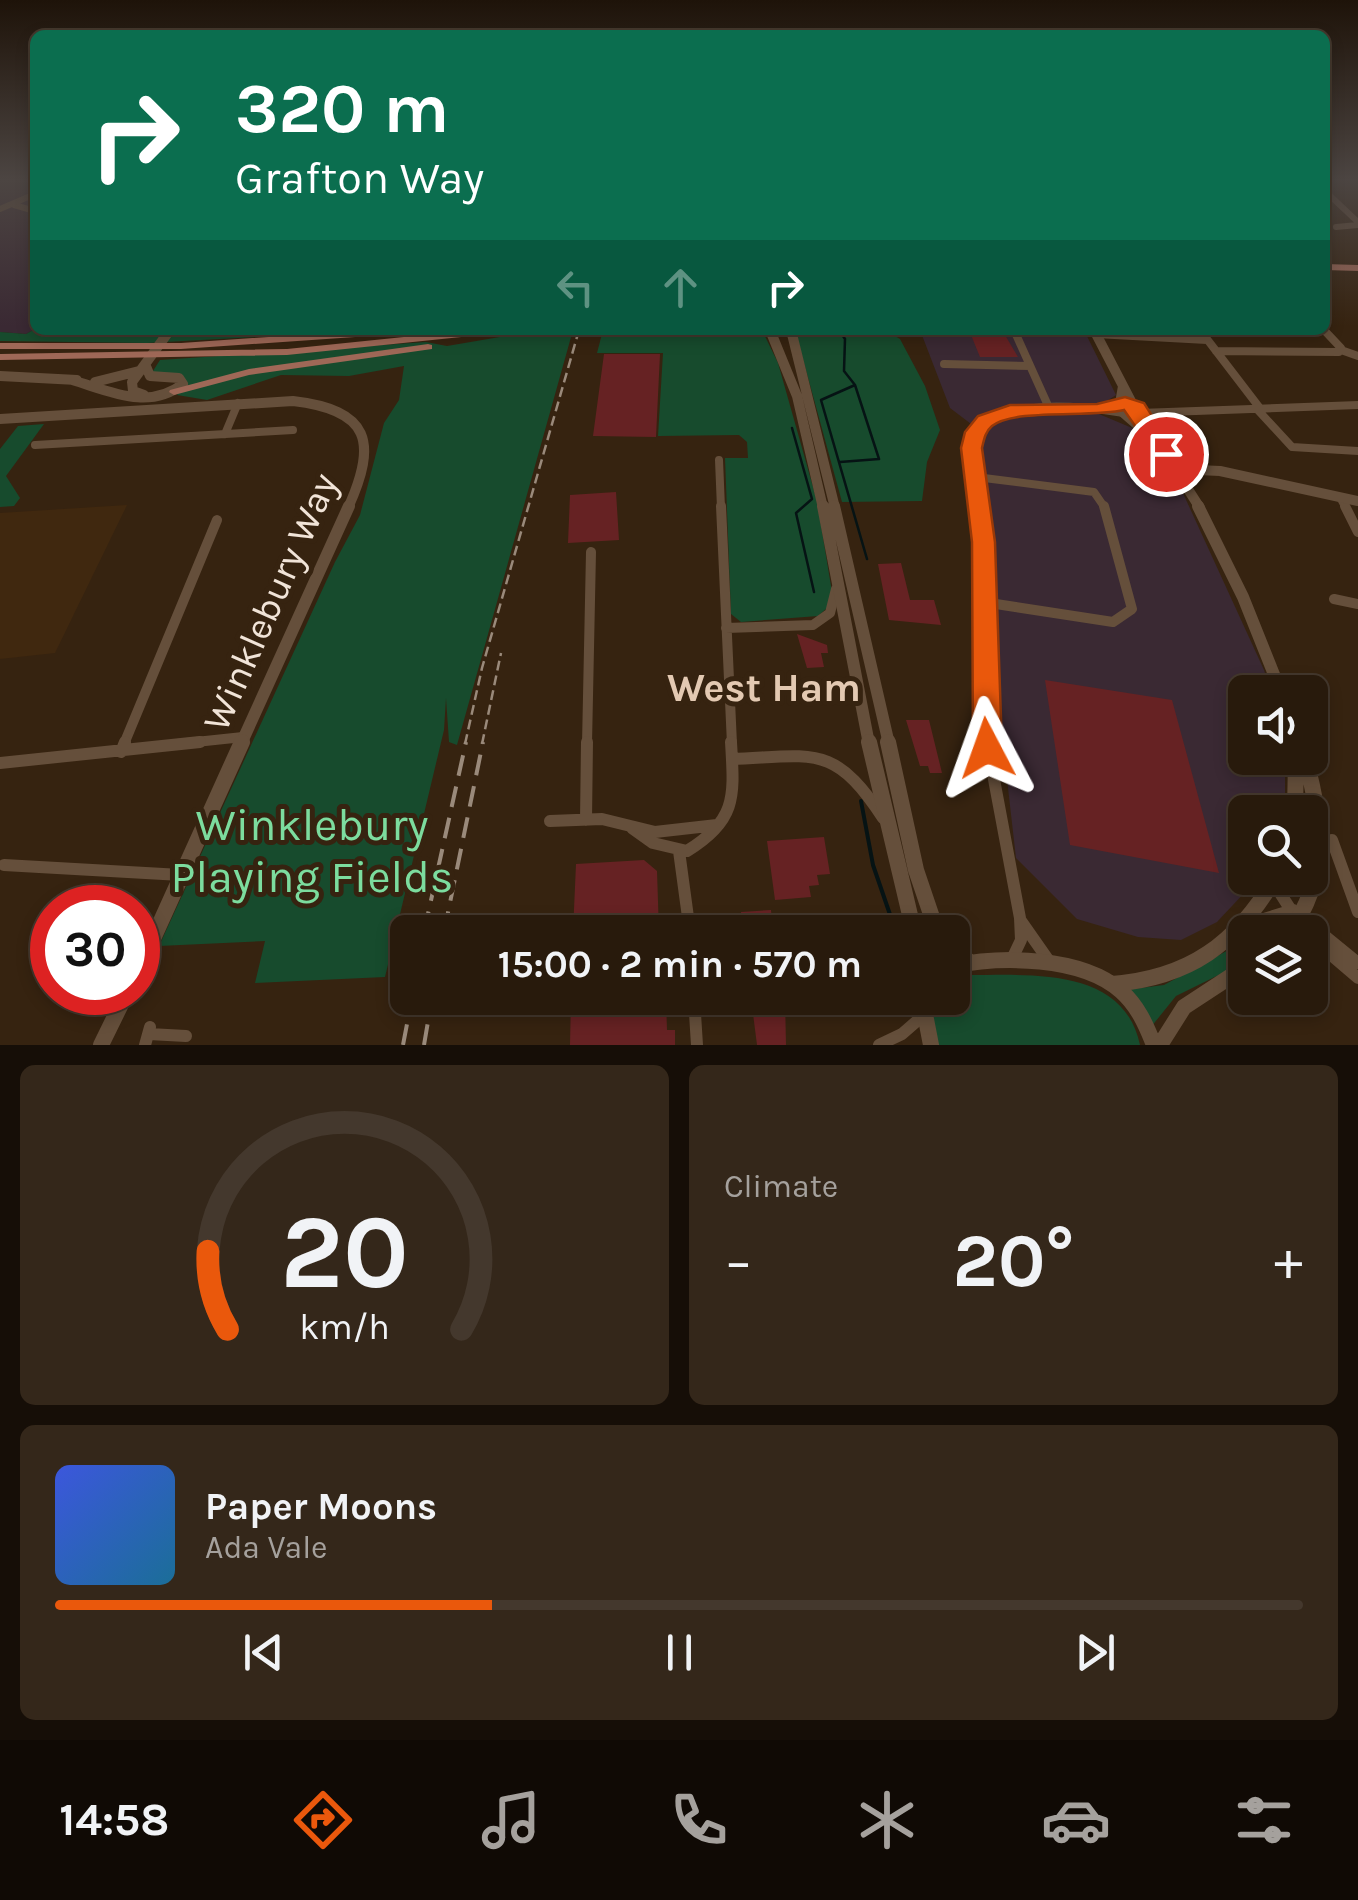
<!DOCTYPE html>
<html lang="en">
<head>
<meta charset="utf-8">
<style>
	:root { --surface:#281a0c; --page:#34271a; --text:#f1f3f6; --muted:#a5a19d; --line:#44382d; --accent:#ea580c }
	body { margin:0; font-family:Karla,sans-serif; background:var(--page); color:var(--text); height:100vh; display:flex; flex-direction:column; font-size:38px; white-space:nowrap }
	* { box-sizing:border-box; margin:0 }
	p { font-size:32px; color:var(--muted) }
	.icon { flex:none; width:55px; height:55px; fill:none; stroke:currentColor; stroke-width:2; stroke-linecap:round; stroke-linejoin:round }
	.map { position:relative; height:1045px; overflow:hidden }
	.drawer { display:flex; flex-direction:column; gap:20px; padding:20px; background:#160e07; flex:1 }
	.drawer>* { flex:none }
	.top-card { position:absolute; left:30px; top:30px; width:1300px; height:305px; border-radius:15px; box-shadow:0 5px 15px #0003,0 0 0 2px var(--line); background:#0b6e4f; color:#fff; overflow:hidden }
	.controls { position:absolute; left:1228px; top:675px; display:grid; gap:20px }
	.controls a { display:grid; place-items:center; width:100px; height:100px; border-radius:15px; background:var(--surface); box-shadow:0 5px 15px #0003,0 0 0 2px var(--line); font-size:50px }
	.speed { position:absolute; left:30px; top:885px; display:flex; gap:20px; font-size:50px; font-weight:700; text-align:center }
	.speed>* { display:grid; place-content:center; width:130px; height:130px; border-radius:50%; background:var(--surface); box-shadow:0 5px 15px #0003,0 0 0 2px var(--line); line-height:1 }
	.speed .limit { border:15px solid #d22; background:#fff; color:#111 }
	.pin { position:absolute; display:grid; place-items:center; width:85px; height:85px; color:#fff; margin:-42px; border:5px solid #fff; border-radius:50%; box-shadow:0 2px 10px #0007 }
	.me { position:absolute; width:110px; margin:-55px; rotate:356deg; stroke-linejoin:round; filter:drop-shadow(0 0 8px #0008) }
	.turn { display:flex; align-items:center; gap:35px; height:210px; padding:0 40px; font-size:45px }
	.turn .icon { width:130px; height:130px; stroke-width:2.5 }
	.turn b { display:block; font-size:70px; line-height:85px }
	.lanes { display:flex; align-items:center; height:95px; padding:0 40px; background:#0003; justify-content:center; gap:50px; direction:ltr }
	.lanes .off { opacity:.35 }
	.big { font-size:75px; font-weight:700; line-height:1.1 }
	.drawer .widget { flex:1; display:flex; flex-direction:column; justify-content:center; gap:15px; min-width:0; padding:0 35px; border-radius:15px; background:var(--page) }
	.drawer .dial { align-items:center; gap:0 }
	.dial svg { height:260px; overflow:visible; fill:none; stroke:var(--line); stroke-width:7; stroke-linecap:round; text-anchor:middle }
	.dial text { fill:var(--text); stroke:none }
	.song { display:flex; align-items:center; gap:30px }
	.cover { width:120px; height:120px; border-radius:15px; background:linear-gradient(135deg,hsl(230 70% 55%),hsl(200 70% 35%)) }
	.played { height:10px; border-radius:5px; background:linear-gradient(90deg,var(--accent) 35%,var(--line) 35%) }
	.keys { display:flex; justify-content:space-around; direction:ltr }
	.heat { display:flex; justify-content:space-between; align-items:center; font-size:55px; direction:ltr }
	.drawer .tiles { flex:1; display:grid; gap:20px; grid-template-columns:1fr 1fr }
	.widget:last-child { grid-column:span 2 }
	.trip { position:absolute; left:390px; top:915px; width:580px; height:100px; border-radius:15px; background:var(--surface); box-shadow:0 5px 15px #0003,0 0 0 2px var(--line); font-weight:700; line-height:100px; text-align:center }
	.tabs { display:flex; height:160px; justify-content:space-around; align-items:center; background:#100a05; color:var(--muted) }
	.tabs .icon { width:70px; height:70px }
	.tabs .current { color:var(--accent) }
	.tabs b { font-size:45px; color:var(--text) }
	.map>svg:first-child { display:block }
</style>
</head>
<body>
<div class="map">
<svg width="1358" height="1045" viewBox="0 0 1358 1045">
	<rect width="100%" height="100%" fill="#362310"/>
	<path fill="#3a2933" d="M0,180H35V329L26,334L0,332Z
		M920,330H1084L1116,395L1096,408L1099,414L1144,433L1171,467L1264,670L1271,692H1245V758H1285V793L1279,812H1245V878H1254L1247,890L1217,922L1181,940L1138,937L1077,919L1016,858L987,604V532L977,450L983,433L950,408Z"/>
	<path fill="#40280f" d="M127,505L55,653L0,659V513Z"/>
	<path fill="#174b2d" d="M35,329L160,330L155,337L176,336L189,330H388L147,343L0,341V332L26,334Z
		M541,330H573L457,745L449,742L446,698L444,730L385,977L255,983L265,941L159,946L335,562L360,515L384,423L399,400L404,366L349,376L281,375L207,400L177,395L186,381L151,374L160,360L426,342L447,346Z
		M603,330H762L778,363L817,501L832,592L827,608L818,616L741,622L731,614L725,458H748L747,442L739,435L658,436L663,353H597Z
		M795,330H885L900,339L925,386L940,430L927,462L922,501L842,502Z
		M44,424L6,476L20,498L14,506L0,507V449L18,426Z
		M1245,941V962L1176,996L1151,1027L1125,990L1164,985Z
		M961,975C1022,976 1123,963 1140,1045H935C933,1028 931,1014 939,998H952L953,982Z"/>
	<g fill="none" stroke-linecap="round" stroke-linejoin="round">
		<path stroke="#061314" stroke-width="2.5" d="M839,330L845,339L844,371L855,385L879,459L840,462
			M855,385L821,400L867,559
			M792,428L812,499L796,513L814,592"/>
		<path stroke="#061314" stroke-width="4" d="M861,801L873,865L896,932"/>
	</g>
	<path fill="#662223" d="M969,330H1002L1018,357H980Z
		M604,354H660L656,437L593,436Z
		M616,492L619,540L568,543L570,495Z
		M901,563L910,600H934L941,625L889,620L878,564Z
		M797,634L827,645L828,653H821L824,667L807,668Z
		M1045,680L1172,700L1219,873L1070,845Z
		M906,720H929L942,773H930L928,766H920Z
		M824,837L830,874L817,875L819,885L809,886L811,897L775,900L767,841Z
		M644,860L657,871L659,932H573L576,864Z
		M771,910L773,932H743L741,912Z
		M571,998H666L667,1030H675V1045H570Z
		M751,998H785L786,1045H757Z"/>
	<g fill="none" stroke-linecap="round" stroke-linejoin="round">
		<path stroke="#654f3b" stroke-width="6" d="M1325,191L1358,222
			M14,205L35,211
			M0,209L35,194
			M1336,227L1358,225"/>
		<path stroke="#654f3b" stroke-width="8" d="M1014,330L1050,410
			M1200,330L1259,407
			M1096,334L1207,340
			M1341,350L1358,356
			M1216,351L1339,352L1341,348L1324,330
			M944,364L1030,366
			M1256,408L1292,447L1358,451
			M1140,413L1358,405
			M225,434L238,403
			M35,445L293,430
			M719,460L721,508
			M976,477L1094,492L1105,508
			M1341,499L1346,508
			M980,508L973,437C1008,396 1076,406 1124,413"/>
		<path stroke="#654f3b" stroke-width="10" d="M721,506L732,744
			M980,506L987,744
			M1345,506L1358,532
			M1334,599L1358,604
			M983,602L1113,622L1132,609L1104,506
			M726,628L813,625L830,613L836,589
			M124,744L217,520
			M177,744L243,737
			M587,744L591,552"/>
		<path stroke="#654f3b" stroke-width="12" d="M987,742L1020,918L1021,940L1011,961
			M121,752L125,742
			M732,759C814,756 834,743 883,818
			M0,763L200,742
			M586,820L587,742
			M550,821L602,819L655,832L717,825
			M632,828L653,843L687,851C738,820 734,795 731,742
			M1332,840L1358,912
			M679,851L690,932
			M4,865L181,875
			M1273,882L1305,932
			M1021,921L1049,961
			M1254,932L1264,919L1293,910L1358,963
			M1310,937L1358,978
			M694,998L697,1045
			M149,1034L186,1036
			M145,1045L150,1027
			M879,1045L902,1034L925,1014"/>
		<path stroke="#654f3b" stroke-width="10" d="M770,330L797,396L823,508
			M791,330L835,508
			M1094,330L1133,405
			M0,376L77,380
			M72,380C110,391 148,411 183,384L179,378L150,376L145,364
			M95,382L139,371
			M1123,386L1119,409L1159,444L1200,508
			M144,395L133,391L132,382L170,330
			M0,419L293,401C370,410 378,442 348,508
			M1176,469L1220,471L1358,501"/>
		<path stroke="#654f3b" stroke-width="12" d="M823,506L869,744
			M834,506L889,744
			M1198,506L1243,597L1281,692
			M241,744L349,506"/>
		<path stroke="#654f3b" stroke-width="16" d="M869,742L914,932
			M888,742L916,870L937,932
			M1295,812L1296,758
			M1289,932C1329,881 1322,817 1305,758
			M952,950L970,962
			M952,966C1001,956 1081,956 1121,991C1138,1006 1146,1025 1154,1045
			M138,972L242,742
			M1112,984C1189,978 1236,944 1275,878
			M929,998L925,1014L931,1045
			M101,1045L127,992
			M1160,1045L1184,1007L1245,967"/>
		<path fill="#9f6857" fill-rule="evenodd" d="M1325,264L1358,265V271L1325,270Z
			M167,330H181L169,336H163V332Z
			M371,330H418L413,333L181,349H0V343H181Z
			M472,330H505L500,333L287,355L0,360V354L287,349Z
			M428,344L432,345V349L249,375L174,395L169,392L170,390L249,369Z"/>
		<path stroke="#9a8a7b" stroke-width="2.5" stroke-dasharray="10 5" stroke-linecap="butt" d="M465,744L482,668L579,330
			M482,744L501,653"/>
		<path stroke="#9a8a7b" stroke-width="4" stroke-dasharray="21 11" stroke-linecap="butt" d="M424,932L466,742
			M444,932L483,742
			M403,1045L412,998
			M424,1045L432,998"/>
	</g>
	<linearGradient id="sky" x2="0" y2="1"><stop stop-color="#1e1309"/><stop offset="0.55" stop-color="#4c4542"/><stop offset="1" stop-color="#4c4542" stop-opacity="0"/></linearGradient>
	<rect width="1358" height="326" fill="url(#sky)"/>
	<path fill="#ea580c" stroke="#983908" stroke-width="2.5" d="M1125,397L1144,403L1176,454L1173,459H1158L1124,410C1090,418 1016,408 992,426C985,432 984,440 982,448L995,542L1002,748L997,757L987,761L977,757L973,748L972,542L961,448L965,432L978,416L1010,405L1097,404Z"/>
	<g text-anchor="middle" stroke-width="10" stroke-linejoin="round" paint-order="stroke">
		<g font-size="38" fill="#f1e4d8" stroke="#362310">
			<text transform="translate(270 602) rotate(-66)" y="13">Winklebury Way</text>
		</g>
		<g font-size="40" font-weight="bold" fill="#e3c9b2" stroke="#362310">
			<text x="764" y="701">West Ham</text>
		</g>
		<g font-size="45" fill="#7cdc9e" stroke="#362310">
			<text x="312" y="840">Winklebury<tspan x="312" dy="52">Playing Fields</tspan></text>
		</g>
	</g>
</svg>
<div class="controls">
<a><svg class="icon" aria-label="sound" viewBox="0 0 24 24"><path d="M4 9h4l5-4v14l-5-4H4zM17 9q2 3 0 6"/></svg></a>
<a><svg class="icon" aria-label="search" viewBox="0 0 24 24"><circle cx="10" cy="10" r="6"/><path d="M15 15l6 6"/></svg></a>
<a><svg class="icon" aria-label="layers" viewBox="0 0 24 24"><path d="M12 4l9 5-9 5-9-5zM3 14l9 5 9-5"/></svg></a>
</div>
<div class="speed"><div class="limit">30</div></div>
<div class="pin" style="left:1166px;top:454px;background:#d93025"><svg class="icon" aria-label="arrive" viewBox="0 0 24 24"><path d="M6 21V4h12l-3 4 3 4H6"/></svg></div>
<svg class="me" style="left:987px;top:748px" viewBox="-20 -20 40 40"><path d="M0-17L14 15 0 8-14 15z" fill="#ea580c" stroke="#fff" stroke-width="4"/></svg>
<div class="trip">15:00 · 2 min · 570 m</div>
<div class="top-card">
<div class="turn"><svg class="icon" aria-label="right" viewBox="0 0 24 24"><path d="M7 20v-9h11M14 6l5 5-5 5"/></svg><div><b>320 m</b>Grafton Way</div></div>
<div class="lanes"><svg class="icon off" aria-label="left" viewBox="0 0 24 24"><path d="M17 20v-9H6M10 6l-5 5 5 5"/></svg><svg class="icon off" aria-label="ahead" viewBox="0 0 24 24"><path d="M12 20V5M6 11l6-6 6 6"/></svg><svg class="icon" aria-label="right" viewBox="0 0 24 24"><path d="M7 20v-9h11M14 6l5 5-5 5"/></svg></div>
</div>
</div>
<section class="drawer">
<div class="tiles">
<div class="widget dial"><svg viewBox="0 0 100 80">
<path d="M14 69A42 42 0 1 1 86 69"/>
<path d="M14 69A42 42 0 0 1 8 45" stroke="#ea580c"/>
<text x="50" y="56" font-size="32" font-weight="700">20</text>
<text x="50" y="72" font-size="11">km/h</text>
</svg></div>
<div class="widget"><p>Climate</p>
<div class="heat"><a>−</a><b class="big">20°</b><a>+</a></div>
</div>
<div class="widget">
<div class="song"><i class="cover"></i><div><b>Paper Moons</b><p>Ada Vale</p></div></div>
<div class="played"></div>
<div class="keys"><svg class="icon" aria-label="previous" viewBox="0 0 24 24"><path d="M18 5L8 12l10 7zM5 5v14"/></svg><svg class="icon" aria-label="pause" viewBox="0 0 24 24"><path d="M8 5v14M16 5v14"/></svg><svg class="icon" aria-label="next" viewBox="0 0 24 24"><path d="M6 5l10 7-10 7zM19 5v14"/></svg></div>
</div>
</div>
</section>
<nav class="tabs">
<b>14:58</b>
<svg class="icon current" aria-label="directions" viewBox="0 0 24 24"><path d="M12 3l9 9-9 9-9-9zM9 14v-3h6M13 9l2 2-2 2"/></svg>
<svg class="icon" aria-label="music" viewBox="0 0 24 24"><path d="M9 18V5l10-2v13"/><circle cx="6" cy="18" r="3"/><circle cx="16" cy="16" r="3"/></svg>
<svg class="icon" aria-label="phone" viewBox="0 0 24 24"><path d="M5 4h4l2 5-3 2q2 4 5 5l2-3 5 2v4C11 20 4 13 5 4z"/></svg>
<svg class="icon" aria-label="climate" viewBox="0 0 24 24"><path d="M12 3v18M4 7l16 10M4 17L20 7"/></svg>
<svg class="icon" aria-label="car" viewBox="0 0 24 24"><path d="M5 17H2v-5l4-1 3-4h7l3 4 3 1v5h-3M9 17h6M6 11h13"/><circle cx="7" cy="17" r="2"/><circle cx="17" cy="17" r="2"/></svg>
<svg class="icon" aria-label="filters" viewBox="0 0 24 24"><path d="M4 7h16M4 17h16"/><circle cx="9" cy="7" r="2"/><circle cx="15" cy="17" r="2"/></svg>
</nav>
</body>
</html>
